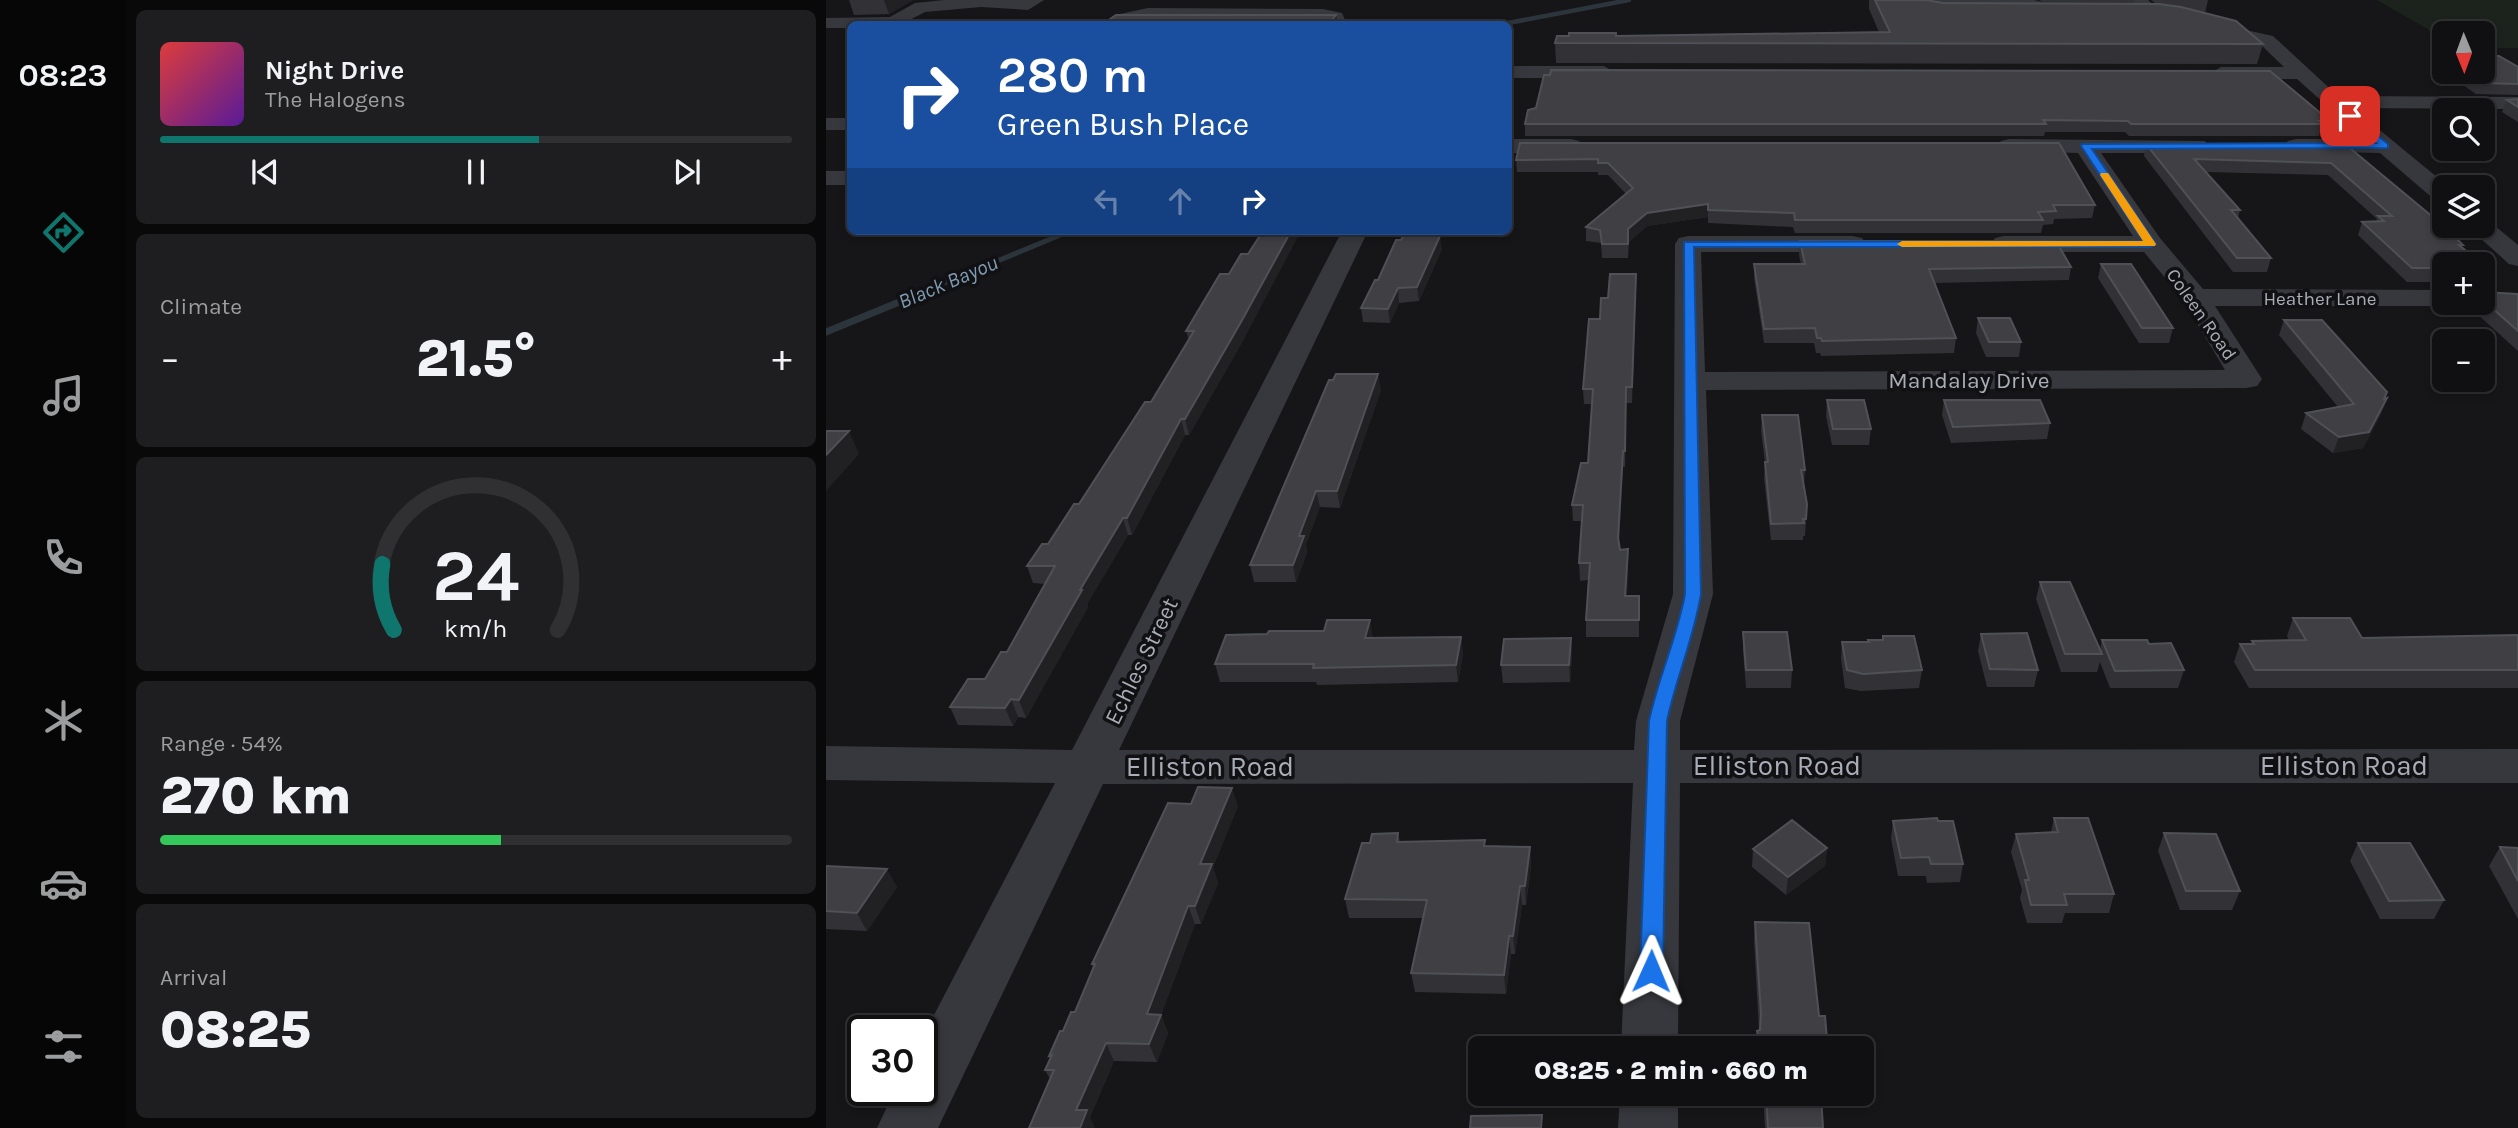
<!DOCTYPE html>
<html lang="en">
<head>
<meta charset="utf-8">
<style>
	:root { --surface:#101012; --page:#1e1e20; --text:#f1f3f6; --muted:#9c9d9f; --line:#303032; --accent:#0f766e }
	body { margin:0; font-family:Karla,sans-serif; background:var(--page); color:var(--text); height:100vh; display:flex; flex-direction:column; font-size:26px; white-space:nowrap }
	* { box-sizing:border-box; margin:0 }
	p { font-size:23px; color:var(--muted) }
	.icon { flex:none; width:38px; height:38px; fill:none; stroke:currentColor; stroke-width:2; stroke-linecap:round; stroke-linejoin:round }
	.map { position:relative; flex:1; overflow:hidden }
	.panel { display:flex; flex-direction:column; gap:10px; padding:10px; background:#09090a; width:700px }
	.panel>* { flex:none }
	.top-card { position:absolute; left:21px; top:21px; width:665px; height:214px; border-radius:10px; box-shadow:0 4px 10px #0003,0 0 0 2px var(--line); background:#1a4fa0; color:#fff; overflow:hidden }
	.needle { width:46px; rotate:179deg }
	.controls { position:absolute; left:1606px; top:21px; display:grid; gap:14px }
	.controls a { display:grid; place-items:center; width:63px; height:63px; border-radius:10px; background:var(--surface); box-shadow:0 4px 10px #0003,0 0 0 2px var(--line); font-size:35px }
	.speed { position:absolute; left:21px; top:1015px; display:flex; gap:14px; font-size:35px; font-weight:700; text-align:center }
	.speed>* { display:grid; place-content:center; width:91px; height:91px; border-radius:50%; background:var(--surface); box-shadow:0 4px 10px #0003,0 0 0 2px var(--line); line-height:1 }
	.speed .limit { border:4px solid #111; border-radius:10px; background:#fff; color:#111 }
	.pin { position:absolute; display:grid; place-items:center; width:60px; height:60px; color:#fff; margin:-30px; border-radius:14px; box-shadow:0 4px 10px #0006 }
	.me { position:absolute; width:77px; margin:-38px; rotate:1deg; stroke-linejoin:round; filter:drop-shadow(0 0 5px #0008) }
	.turn { display:flex; align-items:center; gap:24px; height:147px; padding:0 35px; font-size:32px }
	.turn .icon { width:91px; height:91px; stroke-width:2.5 }
	.turn b { display:block; font-size:49px; line-height:60px }
	.lanes { display:flex; align-items:center; height:66px; padding:0 35px; background:#0003; justify-content:center; gap:35px; direction:ltr }
	.lanes .off { opacity:.35 }
	.big { font-size:52px; font-weight:800; line-height:1.1 }
	.panel .card { flex:1; display:flex; flex-direction:column; justify-content:center; gap:10px; min-width:0; padding:0 24px; border-radius:10px; background:var(--page) }
	.panel .dial { align-items:center; gap:0 }
	.dial svg { height:182px; overflow:visible; fill:none; stroke:var(--line); stroke-width:7; stroke-linecap:round; text-anchor:middle }
	.dial text { fill:var(--text); stroke:none }
	.song { display:flex; align-items:center; gap:21px }
	.cover { width:84px; height:84px; border-radius:10px; background:linear-gradient(135deg,hsl(0 70% 55%),hsl(270 70% 35%)) }
	.played { height:7px; border-radius:4px; background:linear-gradient(90deg,var(--accent) 60%,var(--line) 60%) }
	.keys { display:flex; justify-content:space-around; direction:ltr }
	.heat { display:flex; justify-content:space-between; align-items:center; font-size:38px; direction:ltr }
	.charge { height:10px; border-radius:5px; background:linear-gradient(90deg,#34c759 54%,var(--line) 0) }
	.trip { position:absolute; left:642px; top:1036px; width:406px; height:70px; border-radius:10px; background:var(--surface); box-shadow:0 4px 10px #0003,0 0 0 2px var(--line); font-weight:800; line-height:70px; text-align:center }
	main { display:flex; flex:1; min-height:0 }
	.tab-bar { display:flex; flex-direction:column; width:126px; justify-content:space-around; align-items:center; background:#060607; color:var(--muted) }
	.tab-bar .icon { width:49px; height:49px }
	.tab-bar .current { color:var(--accent) }
	.tab-bar b { font-size:32px; color:var(--text) }
	.map>svg:first-child { display:block }
</style>
</head>
<body>
<main>
<nav class="tab-bar">
<b>08:23</b>
<svg class="icon current" aria-label="directions" viewBox="0 0 24 24"><path d="M12 3l9 9-9 9-9-9zM9 14v-3h6M13 9l2 2-2 2"/></svg>
<svg class="icon" aria-label="music" viewBox="0 0 24 24"><path d="M9 18V5l10-2v13"/><circle cx="6" cy="18" r="3"/><circle cx="16" cy="16" r="3"/></svg>
<svg class="icon" aria-label="phone" viewBox="0 0 24 24"><path d="M5 4h4l2 5-3 2q2 4 5 5l2-3 5 2v4C11 20 4 13 5 4z"/></svg>
<svg class="icon" aria-label="climate" viewBox="0 0 24 24"><path d="M12 3v18M4 7l16 10M4 17L20 7"/></svg>
<svg class="icon" aria-label="car" viewBox="0 0 24 24"><path d="M5 17H2v-5l4-1 3-4h7l3 4 3 1v5h-3M9 17h6M6 11h13"/><circle cx="7" cy="17" r="2"/><circle cx="17" cy="17" r="2"/></svg>
<svg class="icon" aria-label="filters" viewBox="0 0 24 24"><path d="M4 7h16M4 17h16"/><circle cx="9" cy="7" r="2"/><circle cx="15" cy="17" r="2"/></svg>
</nav>
<section class="panel">
<div class="card">
<div class="song"><i class="cover"></i><div><b>Night Drive</b><p>The Halogens</p></div></div>
<div class="played"></div>
<div class="keys"><svg class="icon" aria-label="previous" viewBox="0 0 24 24"><path d="M18 5L8 12l10 7zM5 5v14"/></svg><svg class="icon" aria-label="pause" viewBox="0 0 24 24"><path d="M8 5v14M16 5v14"/></svg><svg class="icon" aria-label="next" viewBox="0 0 24 24"><path d="M6 5l10 7-10 7zM19 5v14"/></svg></div>
</div>
<div class="card"><p>Climate</p>
<div class="heat"><a>−</a><b class="big">21.5°</b><a>+</a></div>
</div>
<div class="card dial"><svg viewBox="0 0 100 80">
<path d="M14 69A42 42 0 1 1 86 69"/>
<path d="M14 69A42 42 0 0 1 9 40" stroke="#0f766e"/>
<text x="50" y="56" font-size="32" font-weight="700">24</text>
<text x="50" y="72" font-size="11">km/h</text>
</svg></div>
<div class="card"><p>Range · 54%</p><b class="big">270 km</b><div class="charge"></div></div>
<div class="card"><p>Arrival</p><b class="big">08:25</b></div>
</section>
<div class="map">
<svg width="1692" height="1128" viewBox="0 0 1692 1128">
	<rect width="100%" height="100%" fill="#161618"/>
	<path fill="#1c231d" d="M1551,0H1692V48H1657V33H1619V39Z"/>
	<g fill="none" stroke-linecap="round" stroke-linejoin="round">
		<path stroke="#2c353c" stroke-width="4.5" d="M677,24L803,0"/>
		<path stroke="#2c353c" stroke-width="5" d="M96,292L244,231"/>
		<path stroke="#2c353c" stroke-width="7" d="M0,332L100,291"/>
		<path fill="#37383d" fill-rule="evenodd" d="M118,0H218L202,10L155,7L99,12L76,24H24V28H0V18L64,17L89,3Z
			M1092,0H1208L1216,2L1230,15L1221,20H1115L1090,15L1082,6ZM1103,7L1199,8L1204,10H1115Z
			M1304,0H1322L1334,11L1447,36L1512,96L1692,97V109L1527,108L1623,187H1619V203L1610,201L1554,153L1462,151L1459,146L1462,141L1470,139H1538L1471,79H1395L1385,73L1395,67H1458L1434,44L1323,20Z
			M322,8L497,9L516,13L520,22L518,24H494L499,20L322,18L299,24H279L289,15Z
			M682,66H778L788,72L778,78H682Z
			M0,118H24V130H0Z
			M682,139H745L753,141L756,146L753,151L745,153H682Z
			M1183,139L1379,141L1382,146L1379,151L1371,153H1275L1334,238L1377,289L1619,290V303H1630L1619,306H1389L1436,379L1431,386L1420,388L880,390L887,594L854,721V750L1692,749V783H854L852,1048H795L807,783L277,784L112,1128H51L69,1090H96V1038L229,783L0,780V746L246,750L516,231H542L293,750H808L810,721L847,594L849,244L853,238L862,236H1027L1036,238L1040,244L1036,250L1027,252H875L879,372L1399,370L1357,300L1318,252H1178L1169,250L1165,244L1169,238L1178,236H1307L1252,153L1175,151L1172,146L1175,141Z
			M0,171H24V185H0Z
			M1657,219L1663,221L1692,245V266L1683,264L1641,226H1657Z
			M794,1094H852V1128H792Z"/>
	</g>
	<path fill="#323236" d="M23,0H87L63,14L28,15Z
		M1043,0H1100L1117,3L1219,4L1213,0H1309L1308,4H1330L1325,0H1382L1379,13L1437,44L1431,64L730,63L729,43L790,36L1053,32L1043,9Z
		M1615,56H1619V72H1657L1692,67V95L1650,94L1611,67Z
		M1692,99V122L1676,112L1681,100Z
		M702,110L1504,121L1501,133H1494L1493,136H1303L1299,132H1219L1218,136H699V124Z
		M694,143L1269,205L1266,218L1228,219L1227,224L1217,225L1215,233H969L967,227L882,223V217L821,226L803,242L802,258H776L775,243L760,241V227L800,194L782,175H772V172H691L690,160Z
		M1320,144H1519L1637,245L1636,247L1619,264V284L1617,282H1581L1532,235L1536,222H1550L1551,219L1502,175L1379,172L1414,210L1412,218L1445,258L1441,272H1407L1318,156Z
		M974,241L1245,267L1243,280L1109,283L1130,338L1128,353L995,356L994,353H990L988,343H938L928,278V264H975L973,255Z
		M616,249L593,301L573,303L564,323L537,322L535,308L552,280Z
		M1275,264L1347,328L1343,343H1313L1272,278Z
		M1657,265L1662,287L1660,288L1658,292L1692,294V351L1639,303H1657Z
		M394,274L419,337L363,435H359L306,535H302L261,604L262,607L200,718L192,717L187,726L132,725L124,707L159,679L181,652L220,584L207,583L201,566L222,544L253,504L325,402L363,340L360,331Z
		M810,288L806,403H800L799,467H797L793,545L794,550L802,567L801,596H813V637H760V620L762,580L754,581L753,563L756,521H747L746,505L762,463L766,404H758L757,389L774,319L782,298Z
		M1152,318L1195,342L1193,357H1160L1150,333Z
		M1458,320L1559,399L1561,398L1555,414L1537,448L1507,453L1475,429L1480,413L1512,407L1453,335Z
		M555,390L514,508L494,507L480,544L481,553L470,582H428L424,565Z
		M1001,400L1045,429L1043,445H1006L1000,416Z
		M1118,400L1224,423L1221,439L1125,443L1116,415Z
		M936,415L979,470L978,486L981,504L979,536H977V540H945L938,479L939,462L935,431Z
		M1214,582L1274,649L1276,640L1323,644L1358,670L1352,688H1284L1274,662L1271,672H1235L1210,599Z
		M1467,618L1536,638L1692,635V688H1423L1408,662L1414,644H1425L1426,641L1463,640L1461,636Z
		M917,632L966,670L965,688H920L917,650Z
		M1155,634L1212,670L1208,687H1161L1152,651Z
		M1057,636L1096,670L1093,688L1035,691L1019,688L1015,659L1016,642H1042L1057,640Z
		M635,637L637,655L632,682L491,685L490,682H394L389,664L547,638Z
		M745,638L746,656L744,682L677,683L675,665Z
		M412,806L387,867L392,883L375,924H369L335,1015L342,1033L331,1062L288,1061L264,1117L224,1079L219,1070L224,1059L223,1056L249,1012L267,968L266,964Z
		M1228,818L1288,894L1283,913H1239L1236,923H1201L1194,898L1196,890L1185,852L1190,834L1225,832Z
		M1067,821H1112L1137,864L1134,882L1101,883L1100,876H1072L1065,839Z
		M572,833L574,842L660,846L704,847L705,865L700,905H696L689,954H685L680,994L589,992L585,973L597,918H523L519,899L544,843Z
		M1338,833L1414,891L1406,910H1354L1332,851Z
		M1532,843L1618,900L1608,919H1554L1524,861Z
		M1674,847L1692,848V919L1663,866Z
		M1001,848L999,866L960,895L926,867L927,849Z
		M0,866L71,887L41,931L0,929Z
		M929,922L993,1016L1001,1040L1000,1048H930L931,1031L933,1030L928,941Z
		M937,1094H995L997,1128H939Z"/>
	<path fill="#212124" d="M58,0H87L63,14Z
		M510,15L512,24H503Z
		M882,204V217L821,226L803,242L802,258V229L821,213Z
		M465,231H475L419,337L363,435L359,419Z
		M614,236L616,249L593,301L591,287Z
		M810,274V288L806,403V387Z
		M1661,274H1667L1662,287L1660,288L1657,293V283Z
		M572,288L573,303L564,323L562,309Z
		M552,374L555,390L514,508L511,491Z
		M1561,398L1555,414L1537,448L1507,453L1513,437Z
		M355,419L359,435L306,535L301,518Z
		M23,431L33,454L0,491V455Z
		M797,451V467L792,555V538Z
		M490,491L494,507L480,544L481,553L470,582L467,565L473,536Z
		M297,518L302,535L261,604L262,607L200,718L193,700L254,590Z
		M802,549V567L800,614L799,596Z
		M544,620L547,638H539Z
		M635,637L637,655L632,682L630,665Z
		M745,638L746,656L744,682L743,665Z
		M185,699L192,717L187,726L179,708Z
		M406,788L412,806L387,867L392,883L375,924L369,906L374,864Z
		M704,847L705,865L700,905L699,886Z
		M1001,848L999,866L960,895L962,877Z
		M61,869L71,887L41,931L31,913Z
		M694,886L696,905L689,954L687,936Z
		M362,906L369,924L333,1020L335,1015L342,1033L331,1062L323,1044L321,1014Z
		M683,936L685,954L680,994L678,975Z
		M280,1043L288,1061L264,1117L269,1128H254L250,1110Z"/>
	<path fill="#3f3f44" stroke="#4f5156" stroke-width="2" d="M1049,0H1100L1117,3L1333,4L1355,7L1410,21L1437,44L729,43L731,36H743V33H790V36L1064,32Z
		M290,15H510L503,24H277Z
		M1657,56H1673L1692,67V84L1654,83L1638,72H1657Z
		M725,70L1444,71L1504,121H1493L1497,124H1305L1302,121L1217,120L1220,124H699L702,110L710,108L718,75H724Z
		M1692,99V107L1681,100Z
		M694,143H1233L1269,205H1227L1230,211L1212,212L1217,220H969L968,213L882,210V204L821,213L802,229V244H776L774,230L760,227L807,188L782,163H772V159L690,160Z
		M1320,144H1519L1620,228L1637,245H1633L1656,264H1619V268H1586L1536,222L1558,221L1552,216H1566L1505,163L1368,159L1414,210H1405L1445,258H1411Z
		M437,231H465L415,322L359,419H355L301,518H297L254,590H256L193,700L185,699L179,708L124,707L142,679H159L175,652H181L229,566H201L216,544H222L248,504H253L319,402H325L368,331H360L394,274H403L415,254H422Z
		M577,236H614L591,287L572,288L562,309L535,308L549,280H552L570,240H575Z
		M974,241H1230L1245,267L1103,269L1130,338L996,341L995,338H991L989,328L938,329L928,264H979Z
		M1275,264H1305L1347,328H1316Z
		M1657,265L1667,274H1661L1660,287H1657Z
		M784,274H810L806,387H800L799,451H797L792,538L794,550L802,549L799,596H813V620H760L764,563H753L757,505H746L755,463H762L767,389H757L763,319H774L775,298H782Z
		M1657,292L1692,294V331L1657,300Z
		M1152,318H1184L1195,342H1163Z
		M1458,320H1496L1561,392L1558,399L1561,398L1543,432L1513,437L1480,413L1528,404Z
		M510,374H552L511,491H490L473,536H478L467,565H424L503,380H507Z
		M1001,400H1038L1045,429H1007Z
		M1118,400H1214L1224,423L1127,427Z
		M936,415H972L979,470H975L981,504L980,519H977L978,523L945,524L939,462H942Z
		M0,431H23L0,455Z
		M1214,582H1244L1276,654H1239Z
		M1467,618H1524L1536,638L1692,635V670H1429L1414,644H1428L1426,641L1480,640Z
		M501,620H544L539,638L635,637L630,665L487,668L488,664H389L400,635L441,634L443,631H498Z
		M917,632H961L966,670H920Z
		M1201,633L1212,670L1164,669L1155,634Z
		M1057,636H1088L1096,670L1037,674L1021,670L1016,642H1043L1042,640H1057Z
		M745,638L743,665H675L678,639Z
		M1276,640H1321L1323,644L1345,643L1358,670L1289,671Z
		M372,787L406,788L374,864H386L369,906H362L321,1014L335,1015L323,1044L280,1043L250,1110H261L254,1128H203L228,1070H219L226,1055L223,1056L234,1031H237L245,1012H249L269,964H266L342,803L365,804Z
		M1111,818L1112,821H1127L1137,864H1105L1103,857L1075,858L1067,821Z
		M1228,818H1262L1288,894H1238L1241,905H1205L1199,880H1203L1190,834L1232,832Z
		M966,820L1001,848L962,877L927,849Z
		M572,833L571,842L659,840L658,846L704,847L699,886H694L687,936H683L678,975L585,973L601,900L519,899L536,843H544L546,834Z
		M1338,833L1390,834L1414,891H1360Z
		M1532,843H1584L1618,900L1563,901Z
		M1674,847L1692,848V881Z
		M0,866L61,869L31,913L0,911Z
		M929,922L983,923L993,1016H999L1001,1040H992L991,1048H934L931,1031L934,1030L935,1014Z
		M940,1094H995L997,1128H942Z
		M716,1115L715,1128H644L645,1116Z"/>
	<path fill="#1a73e8" stroke="#114b97" stroke-width="2" d="M1521,115H1527L1562,144V148L1266,149L1330,244L1325,247H868L875,594C868,638 850,678 841,721L837,971L833,978L825,980L818,978L814,971L823,721C832,678 851,638 859,594L858,242L1317,241L1255,146L1256,144L1550,143L1521,118Z"/>
	<path fill="#f59e0b" d="M1275,173H1282L1330,244L1329,246L1076,247L1071,244L1076,241H1317L1274,175Z"/>
	<g text-anchor="middle" stroke-width="7" stroke-linejoin="round" paint-order="stroke">
		<g font-size="19" fill="#a8adb8" stroke="#111113">
			<text x="1494" y="305">Heather Lane</text>
			<text transform="translate(1376 314) rotate(55)" y="7">Coleen Road</text>
		</g>
		<g font-size="21" font-style="italic" fill="#7f9bb3" stroke="#111113">
			<text transform="translate(122 282) rotate(-23)" y="7">Black Bayou</text>
		</g>
		<g font-size="23" fill="#a8adb8" stroke="#111113">
			<text x="1143" y="388">Mandalay Drive</text>
			<text transform="translate(315 661) rotate(-64)" y="8">Echles Street</text>
		</g>
		<g font-size="28" fill="#a8adb8" stroke="#111113">
			<text x="951" y="775">Elliston Road</text>
			<text x="1518" y="775">Elliston Road</text>
			<text x="384" y="776">Elliston Road</text>
		</g>
	</g>
</svg>
<div class="controls">
<a><svg class="needle" viewBox="-14 -14 28 28"><path d="M0-13l5 13h-10z" fill="#e53935"/><path d="M0 13l5-13h-10z" fill="#9c9d9f"/></svg></a>
<a><svg class="icon" aria-label="search" viewBox="0 0 24 24"><circle cx="10" cy="10" r="6"/><path d="M15 15l6 6"/></svg></a>
<a><svg class="icon" aria-label="layers" viewBox="0 0 24 24"><path d="M12 4l9 5-9 5-9-5zM3 14l9 5 9-5"/></svg></a>
<a>+</a>
<a>−</a>
</div>
<div class="speed"><div class="limit">30</div></div>
<div class="pin" style="left:1524px;top:116px;background:#d93025"><svg class="icon" aria-label="arrive" viewBox="0 0 24 24"><path d="M6 21V4h12l-3 4 3 4H6"/></svg></div>
<svg class="me" style="left:825px;top:971px" viewBox="-20 -20 40 40"><path d="M0-17L14 15 0 8-14 15z" fill="#1a73e8" stroke="#fff" stroke-width="4"/></svg>
<div class="trip">08:25 · 2 min · 660 m</div>
<div class="top-card">
<div class="turn"><svg class="icon" aria-label="right" viewBox="0 0 24 24"><path d="M7 20v-9h11M14 6l5 5-5 5"/></svg><div><b>280 m</b>Green Bush Place</div></div>
<div class="lanes"><svg class="icon off" aria-label="left" viewBox="0 0 24 24"><path d="M17 20v-9H6M10 6l-5 5 5 5"/></svg><svg class="icon off" aria-label="ahead" viewBox="0 0 24 24"><path d="M12 20V5M6 11l6-6 6 6"/></svg><svg class="icon" aria-label="right" viewBox="0 0 24 24"><path d="M7 20v-9h11M14 6l5 5-5 5"/></svg></div>
</div>
</div>
</main>
</body>
</html>
